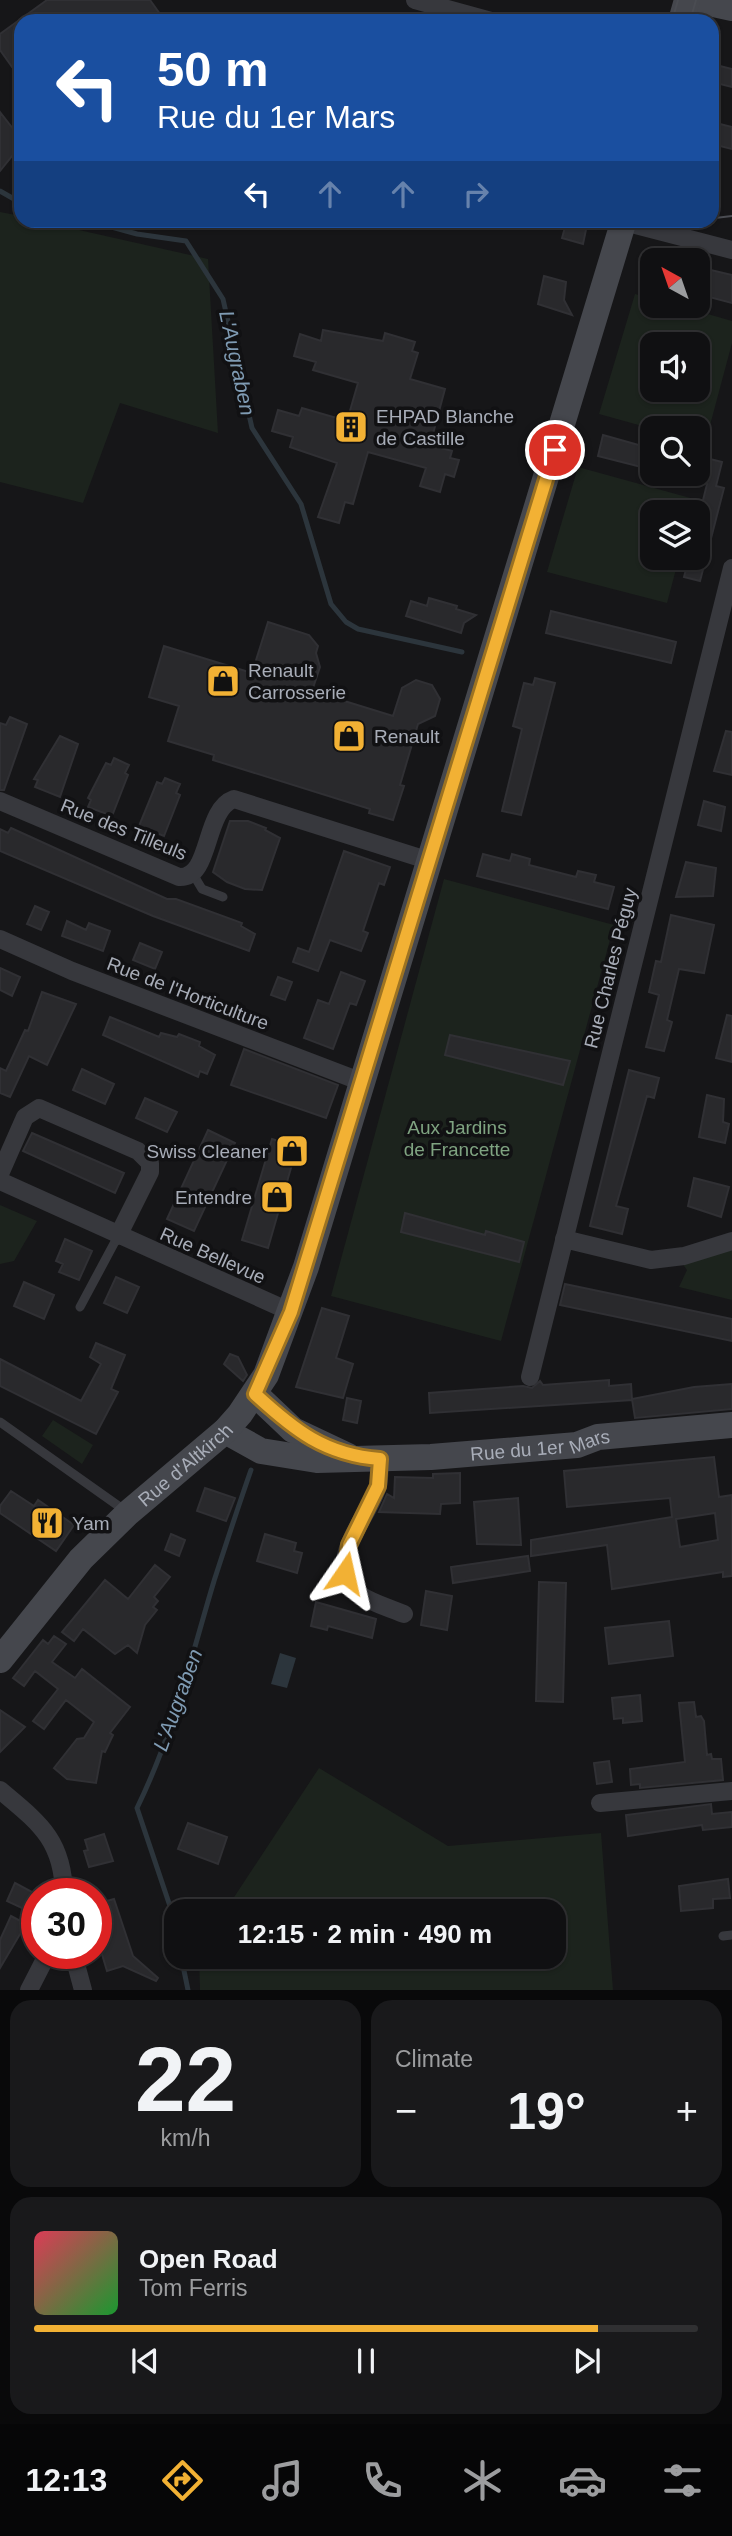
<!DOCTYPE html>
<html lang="en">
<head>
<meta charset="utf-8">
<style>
	:root { --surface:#101012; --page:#19191b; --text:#f1f3f6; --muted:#9c9d9f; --line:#303032; --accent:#f2b134 }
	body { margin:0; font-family:Helvetica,sans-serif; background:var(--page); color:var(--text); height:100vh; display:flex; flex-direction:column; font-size:26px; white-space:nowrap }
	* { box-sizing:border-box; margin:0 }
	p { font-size:23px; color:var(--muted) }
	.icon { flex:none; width:38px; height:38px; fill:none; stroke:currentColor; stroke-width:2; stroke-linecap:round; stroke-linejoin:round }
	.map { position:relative; height:1990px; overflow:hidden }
	.side { display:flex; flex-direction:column; gap:10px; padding:10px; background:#09090a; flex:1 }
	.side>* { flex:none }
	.top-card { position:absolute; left:14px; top:14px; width:705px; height:214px; border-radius:21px; box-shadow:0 2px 5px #0004,0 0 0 2px var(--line); background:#1a4fa0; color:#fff; overflow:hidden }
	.needle { width:46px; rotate:320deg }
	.fabs { position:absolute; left:640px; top:248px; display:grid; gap:14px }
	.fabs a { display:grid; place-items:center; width:70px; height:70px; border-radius:14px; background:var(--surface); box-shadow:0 2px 5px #0004,0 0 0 2px var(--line); font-size:35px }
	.speed { position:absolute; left:21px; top:1878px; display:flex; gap:14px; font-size:35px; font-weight:700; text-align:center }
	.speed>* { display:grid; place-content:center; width:91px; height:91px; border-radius:50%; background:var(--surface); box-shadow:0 2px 5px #0004,0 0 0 2px var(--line); line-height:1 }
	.speed .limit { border:10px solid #d22; background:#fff; color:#111 }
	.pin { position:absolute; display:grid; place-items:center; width:60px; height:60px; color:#fff; margin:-30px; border:4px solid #fff; border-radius:50%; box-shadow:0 2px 7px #0007 }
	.me { position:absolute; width:77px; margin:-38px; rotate:11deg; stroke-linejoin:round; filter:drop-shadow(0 0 5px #0008) }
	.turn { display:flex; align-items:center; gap:24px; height:147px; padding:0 28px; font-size:32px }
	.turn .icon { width:91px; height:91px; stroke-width:2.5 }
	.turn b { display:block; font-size:49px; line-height:60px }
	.lanes { display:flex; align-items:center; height:66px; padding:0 28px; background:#0003; justify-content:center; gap:35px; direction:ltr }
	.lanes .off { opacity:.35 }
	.big { font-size:52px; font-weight:700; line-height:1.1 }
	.side .tile { flex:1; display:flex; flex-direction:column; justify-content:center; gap:10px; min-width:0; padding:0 24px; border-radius:21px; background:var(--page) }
	.side .dial { align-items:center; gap:0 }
	.dial b { font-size:91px; line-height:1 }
	.song { display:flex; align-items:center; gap:21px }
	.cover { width:84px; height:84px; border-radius:10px; background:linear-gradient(135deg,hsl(350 70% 55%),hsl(130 70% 35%)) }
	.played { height:7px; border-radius:4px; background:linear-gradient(90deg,var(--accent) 85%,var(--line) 85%) }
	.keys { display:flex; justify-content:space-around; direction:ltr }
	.heat { display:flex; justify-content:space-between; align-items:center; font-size:38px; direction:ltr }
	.side .tiles { flex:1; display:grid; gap:10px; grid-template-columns:1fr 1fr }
	.tile:last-child { grid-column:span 2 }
	.trip { position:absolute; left:164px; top:1899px; width:402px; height:70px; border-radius:21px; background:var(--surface); box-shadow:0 2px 5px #0004,0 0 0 2px var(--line); font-weight:700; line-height:70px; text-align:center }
	.tabs { display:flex; height:112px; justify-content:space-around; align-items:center; background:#060607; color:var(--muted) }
	.tabs .icon { width:49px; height:49px }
	.tabs .selected { color:var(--accent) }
	.tabs b { font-size:32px; color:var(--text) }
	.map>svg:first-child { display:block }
</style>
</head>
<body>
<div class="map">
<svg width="732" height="1990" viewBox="0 0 732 1990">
	<rect width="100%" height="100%" fill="#161618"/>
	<path fill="#1c231d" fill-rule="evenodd" d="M0,212L21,216V220L39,221L208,259L218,433L120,403L83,503L0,482Z
		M635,294L653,299V306H680L732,321V343L705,444L698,442V429H653L599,414ZM653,345H698V390H653Z
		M578,467L694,499L691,513H653V558H679L667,603L547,572Z
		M444,879L614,925L501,1341L331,1296Z
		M0,1205L37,1221L14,1261L0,1264Z
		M732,1250V1300L679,1287L687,1270L682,1263Z
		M53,1420L93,1445L82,1464L42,1436Z
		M319,1768L448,1846L601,1833L613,1990H200L199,1957L555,1956V1911H225Z"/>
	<path fill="#2c353c" d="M280,1653L296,1658L287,1688L271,1684Z"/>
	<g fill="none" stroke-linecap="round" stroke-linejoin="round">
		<path stroke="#2c353c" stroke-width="5" d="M0,191L21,203
			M86,220L137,234L186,241L223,299L252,428L301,504L331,604L346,622L358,629L462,652
			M177,1927L137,1808C174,1732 190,1661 214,1581C226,1544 238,1507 251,1470
			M181,1956L188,1990"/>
	</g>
	<path fill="#29292c" stroke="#303034" stroke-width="2" fill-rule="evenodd" d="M47,0H150L165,21H21V61L12,67L0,50V34Z
		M712,64L732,69V87L712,82Z
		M0,112L21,139V145L0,171Z
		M712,122L732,127V149L712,144Z
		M567,220H588L583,244L562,238Z
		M698,267L732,275V303L698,294Z
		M544,276L566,282L564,300L572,315L538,304Z
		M323,330L383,341L385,333L415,342L412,351L418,353L410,379L445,389L430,445L452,451L450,458L459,460L454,477L445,474L440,492L420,486L426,468L368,452L353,504L345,502L339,523L318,517L337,463L290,447L293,437L272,431L278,410L299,416L302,408L347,421L358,383L313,370L316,362L294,356L300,334L321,341Z
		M603,435L653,449V470L598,456Z
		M698,456L722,462L716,486L724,488L700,581L684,577L689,558H698V521L707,484L698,482Z
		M429,598L457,606L456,609L476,615L464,623L461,633L406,616L411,601L427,606Z
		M551,611L676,642L671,663L546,633Z
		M268,622L309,635L318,646L316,653L320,667L312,691L393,716L402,688L416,680L432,685L440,699L435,716L418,724L400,785L404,786L393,820L369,813L370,809L213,760L214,755L168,741L179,706L149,697L164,646L252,673Z
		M535,678L555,683L521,815L502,811L522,729L513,726L524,683L533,685Z
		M10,717L27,724L4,790H0V723L6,725Z
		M726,731L732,732V775L714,771Z
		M60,736L78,744L60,797L35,787L38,780L34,779Z
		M114,758L129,765L125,773L128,775L112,816L88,807L91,800L88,798L106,763L111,765Z
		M165,778L180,784L176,793L180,795L164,836L139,826L157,782L162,784Z
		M704,801L725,807L721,831L698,825Z
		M230,821H248L266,828L265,830L280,838L262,890L245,889L227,882L213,872Z
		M11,828L167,899H176L242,923L241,926L255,934L249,951L153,916L0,851V829L8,833Z
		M344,851L390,867L384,885L379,883L363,931L368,933L361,951L330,940L318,971L293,962L298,948L309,952Z
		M483,854L510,861L512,854L530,859L529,865L576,877L578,871L596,875L594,882L614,887L608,909L477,876Z
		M686,862L716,868L713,896L676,897Z
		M35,906L49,912L41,930L27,924Z
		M671,915L714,925L704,973L679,969L667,1020L672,1022L664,1051L646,1047L659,995L649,992L656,961L661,962Z
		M67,921L86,930L89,923L110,931L103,951L62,936Z
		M140,943L162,952L155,969L133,960Z
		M0,968L20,977L12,996L0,990Z
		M341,972L365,981L356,1005L350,1003L333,1049L304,1038L318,1000L329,1004Z
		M278,977L292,982L285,1000L271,995Z
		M42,992L76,1004L47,1065L29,1056L10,1097L0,1093V1068L6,1071L25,1030L28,1031Z
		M727,1015L732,1016V1062L716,1058Z
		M110,1017L159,1037L161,1033L177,1037L179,1034L200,1042L199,1046L215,1055L207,1074L200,1071L198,1077L103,1035Z
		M450,1035L570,1061L563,1085L445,1055Z
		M244,1049L338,1085L326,1118L231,1085Z
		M82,1069L114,1084L105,1104L73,1090Z
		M629,1070L659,1078L654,1098L647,1096L616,1206L628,1209L622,1234L590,1226Z
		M707,1095L724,1099L723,1122L729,1124L725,1143L699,1137Z
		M145,1098L177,1112L167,1132L136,1118Z
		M208,1130L235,1143L194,1231L167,1219Z
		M32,1133L124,1173L115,1193L23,1151Z
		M272,1139L297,1147L268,1248L242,1240Z
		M694,1178L729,1187L721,1217L688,1206Z
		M405,1213L485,1235L486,1231L524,1242L519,1262L401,1232Z
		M65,1239L92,1251L79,1280L59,1272L63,1264L56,1261Z
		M116,1277L139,1287L127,1313L104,1303Z
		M24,1282L54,1295L44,1319L14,1306Z
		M565,1284L732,1319V1341L560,1305Z
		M322,1308L349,1316L336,1358L353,1364L343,1398L296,1387Z
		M96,1343L125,1355L111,1389L118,1392L96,1434L0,1386V1359L81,1401L101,1364L90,1357Z
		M230,1354L238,1357L247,1375L243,1381L224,1364Z
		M609,1380V1386L631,1384L632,1400L430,1413L429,1393L523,1386L532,1388L540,1381L543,1385Z
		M732,1384V1409L635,1418L632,1399L694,1387Z
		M347,1398L361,1401L357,1423L343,1420Z
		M714,1457L719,1497L732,1495V1576L723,1577V1572L612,1589L607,1545L531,1556V1540L672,1517L670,1498L567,1507L564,1471ZM715,1513L718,1540L680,1547L676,1519Z
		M460,1473V1503L441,1504L440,1514L379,1512L387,1494L394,1498L395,1477L433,1478V1474Z
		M205,1488L235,1498L226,1521L197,1511Z
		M11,1491L34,1506L38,1500L74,1525L56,1551L0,1513V1506Z
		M518,1498L521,1545L477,1544L474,1502Z
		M171,1534L185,1540L179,1556L165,1550Z
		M265,1534L296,1543L294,1551L302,1553L297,1573L257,1561Z
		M528,1556L530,1571L453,1583L451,1567Z
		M155,1565L170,1577L154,1597L158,1601L153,1607L157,1610L145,1625L137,1653L128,1645L115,1654L83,1629L74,1641L62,1632L105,1580L128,1599Z
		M539,1582L566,1583L563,1702L536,1701Z
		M426,1591L452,1596L447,1630L421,1625Z
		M316,1602L376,1619L372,1638L328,1626L327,1630L311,1626Z
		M669,1621L673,1656L609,1664L605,1628Z
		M54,1636L66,1644L52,1662L75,1678L82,1669L130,1707L110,1733L113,1735L105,1752L102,1751L96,1783L67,1779L54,1768L77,1739L84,1738L94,1722L66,1700L44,1729L33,1721L58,1689L35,1671L24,1686L13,1678L43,1640L48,1644Z
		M640,1695L642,1721L623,1723V1718L614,1719L612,1698Z
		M694,1702L696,1717L701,1716L704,1721L707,1755L711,1754L712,1759H721L723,1780L640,1788V1784L631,1785L630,1769L685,1762L679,1703Z
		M0,1710L25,1727L0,1752Z
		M609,1761L612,1782L597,1784L594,1763Z
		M711,1804L712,1814L732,1812V1827L703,1830L702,1825L628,1836L626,1815Z
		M188,1823L227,1837L218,1864L178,1849Z
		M104,1834L113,1861L89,1867L84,1851L88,1850L85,1840Z
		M728,1879L730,1898L713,1899V1908L681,1911L679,1886Z
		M15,1883L36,1894L32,1900L34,1906L24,1909L7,1901Z
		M114,1899L133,1956L158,1978L156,1981L123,1966L107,1971L96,1934V1904Z
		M11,1916L26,1924L0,1968V1940Z"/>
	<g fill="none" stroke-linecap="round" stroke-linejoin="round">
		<path stroke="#37383d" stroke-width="9" d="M193,874L202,889L223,897
			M80,1307L118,1236
			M0,1422L127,1512
			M723,1936L732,1935"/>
		<path stroke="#37383d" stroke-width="18" d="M415,0L491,21
			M624,222L732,250
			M0,801L179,877C212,879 203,810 234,799L430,861
			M0,939L72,971L362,1082
			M0,1174L25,1117L39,1108L138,1151L150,1163V1172L118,1236
			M0,1181L291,1312
			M564,1239L651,1260L684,1256L732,1241
			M530,1377L732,568
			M380,1459C379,1467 380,1478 378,1486C369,1518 321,1564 359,1594C371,1603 390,1608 404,1614
			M0,1790C38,1822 63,1839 64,1894
			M600,1803L732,1791
			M73,1953L83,1990
			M29,1990L48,1953"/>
		<g stroke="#45474d" stroke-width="26">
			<path d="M695,0L732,8"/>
			<path d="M681,21L687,0"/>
			<path d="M255,1394L293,1430L348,1456"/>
			<path id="s1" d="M225,1431L261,1451L317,1460L431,1457L577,1445L598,1437L732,1425"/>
			<path id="s2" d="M0,1660L81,1559L128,1513L225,1431L240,1414L266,1375L306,1267L624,220"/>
		</g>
		<path stroke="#4a4c52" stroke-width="2" d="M672,21L678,0
			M690,21L696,0
			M698,220L732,216"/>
	</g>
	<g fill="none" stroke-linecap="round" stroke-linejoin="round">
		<defs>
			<path id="route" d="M345,1573L349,1545L378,1486L380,1459C325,1455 294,1430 255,1394L291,1312L555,450"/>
		</defs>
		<use href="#route" stroke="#9d7322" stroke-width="18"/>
		<use href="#route" stroke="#f2b134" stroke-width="12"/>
	</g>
	<defs>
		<symbol id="building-square" viewBox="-11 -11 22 22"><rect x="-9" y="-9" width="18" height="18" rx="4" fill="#f2b134" stroke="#111113"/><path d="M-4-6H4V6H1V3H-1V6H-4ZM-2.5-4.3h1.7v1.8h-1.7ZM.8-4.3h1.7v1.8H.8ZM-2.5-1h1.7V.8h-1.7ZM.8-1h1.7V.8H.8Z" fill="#111"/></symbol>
		<symbol id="shop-square" viewBox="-11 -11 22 22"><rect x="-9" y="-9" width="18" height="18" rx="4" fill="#f2b134" stroke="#111113"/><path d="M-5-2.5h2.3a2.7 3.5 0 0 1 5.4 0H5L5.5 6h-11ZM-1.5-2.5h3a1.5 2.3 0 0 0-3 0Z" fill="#111"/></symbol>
		<symbol id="restaurant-square" viewBox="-11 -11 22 22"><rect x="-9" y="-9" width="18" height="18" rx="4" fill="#f2b134" stroke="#111113"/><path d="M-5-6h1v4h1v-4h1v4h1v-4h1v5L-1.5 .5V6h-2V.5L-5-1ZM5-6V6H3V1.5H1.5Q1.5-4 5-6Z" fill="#111"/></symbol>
	</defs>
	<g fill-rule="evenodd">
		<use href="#building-square" x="332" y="408" width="38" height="38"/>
		<use href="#shop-square" x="204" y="662" width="38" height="38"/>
		<use href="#shop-square" x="330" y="717" width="38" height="38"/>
		<use href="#shop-square" x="273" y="1132" width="38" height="38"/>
		<use href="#shop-square" x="258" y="1178" width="38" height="38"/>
		<use href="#restaurant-square" x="28" y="1504" width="38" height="38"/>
	</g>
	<g text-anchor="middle" stroke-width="7" stroke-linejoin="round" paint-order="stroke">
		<g font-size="19" fill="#a8adb8" stroke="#111113" text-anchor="start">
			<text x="376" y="423">EHPAD Blanche<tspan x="376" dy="22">de Castille</tspan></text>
			<text x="248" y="677">Renault<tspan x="248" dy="22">Carrosserie</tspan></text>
			<text x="374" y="743">Renault</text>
			<text x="268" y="1158" text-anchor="end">Swiss Cleaner</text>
			<text x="252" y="1204" text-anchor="end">Entendre</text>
			<text x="72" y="1530">Yam</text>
		</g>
		<g font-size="19" fill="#a8adb8" stroke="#111113">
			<text transform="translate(124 829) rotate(22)" y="7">Rue des Tilleuls</text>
			<text transform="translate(610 968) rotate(-76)" y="7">Rue Charles Péguy</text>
			<text transform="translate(188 993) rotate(21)" y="7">Rue de l'Horticulture</text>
			<text transform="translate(213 1255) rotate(24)" y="7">Rue Bellevue</text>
			<text dy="7" stroke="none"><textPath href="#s1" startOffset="322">Rue du 1er Mars</textPath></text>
			<text dy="7" stroke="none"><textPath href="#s2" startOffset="270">Rue d'Altkirch</textPath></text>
		</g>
		<g font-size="19" fill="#7fa381" stroke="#111113">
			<text x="457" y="1134">Aux Jardins<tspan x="457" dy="22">de Francette</tspan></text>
		</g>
		<g font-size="21" font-style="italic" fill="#7f9bb3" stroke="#111113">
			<text transform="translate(237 363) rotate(78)" y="7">L'Augraben</text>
			<text transform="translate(178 1700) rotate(-70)" y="7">L'Augraben</text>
		</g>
	</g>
</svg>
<div class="fabs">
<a><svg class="needle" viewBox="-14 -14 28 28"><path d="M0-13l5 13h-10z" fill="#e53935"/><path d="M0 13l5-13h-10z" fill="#9c9d9f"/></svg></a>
<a><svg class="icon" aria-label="sound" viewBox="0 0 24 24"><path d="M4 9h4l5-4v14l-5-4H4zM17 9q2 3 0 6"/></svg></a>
<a><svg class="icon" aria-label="search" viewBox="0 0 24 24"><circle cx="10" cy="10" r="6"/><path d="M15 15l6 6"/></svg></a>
<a><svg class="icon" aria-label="layers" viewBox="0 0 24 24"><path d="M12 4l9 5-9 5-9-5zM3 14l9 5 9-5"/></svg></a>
</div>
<div class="speed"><div class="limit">30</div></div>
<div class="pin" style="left:555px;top:450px;background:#d93025"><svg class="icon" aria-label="arrive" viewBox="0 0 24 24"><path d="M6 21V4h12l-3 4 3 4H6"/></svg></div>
<svg class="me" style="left:345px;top:1573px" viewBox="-20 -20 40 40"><path d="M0-17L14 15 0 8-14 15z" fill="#f2b134" stroke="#fff" stroke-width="4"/></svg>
<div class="trip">12:15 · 2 min · 490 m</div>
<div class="top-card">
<div class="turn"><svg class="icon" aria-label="left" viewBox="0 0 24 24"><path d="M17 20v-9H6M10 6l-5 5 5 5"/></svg><div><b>50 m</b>Rue du 1er Mars</div></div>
<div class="lanes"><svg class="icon" aria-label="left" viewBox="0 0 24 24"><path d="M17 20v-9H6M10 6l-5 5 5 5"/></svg><svg class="icon off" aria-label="ahead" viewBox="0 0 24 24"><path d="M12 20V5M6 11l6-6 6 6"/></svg><svg class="icon off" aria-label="ahead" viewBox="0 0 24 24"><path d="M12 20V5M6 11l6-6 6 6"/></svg><svg class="icon off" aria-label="right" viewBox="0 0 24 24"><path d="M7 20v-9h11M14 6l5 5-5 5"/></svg></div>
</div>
</div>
<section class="side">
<div class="tiles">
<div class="tile dial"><b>22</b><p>km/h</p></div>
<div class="tile"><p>Climate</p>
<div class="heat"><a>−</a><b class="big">19°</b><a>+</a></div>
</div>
<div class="tile">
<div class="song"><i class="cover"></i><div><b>Open Road</b><p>Tom Ferris</p></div></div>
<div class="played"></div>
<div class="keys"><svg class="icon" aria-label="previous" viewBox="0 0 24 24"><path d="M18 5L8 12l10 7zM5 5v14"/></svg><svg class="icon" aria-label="pause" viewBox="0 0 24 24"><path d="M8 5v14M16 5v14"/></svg><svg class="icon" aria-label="next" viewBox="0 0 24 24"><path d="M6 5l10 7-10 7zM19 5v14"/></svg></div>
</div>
</div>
</section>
<nav class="tabs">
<b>12:13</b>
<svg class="icon selected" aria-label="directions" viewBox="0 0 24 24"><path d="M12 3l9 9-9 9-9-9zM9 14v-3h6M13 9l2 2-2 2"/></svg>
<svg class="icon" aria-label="music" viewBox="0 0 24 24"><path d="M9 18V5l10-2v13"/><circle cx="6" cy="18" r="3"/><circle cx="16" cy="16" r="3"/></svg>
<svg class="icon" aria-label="phone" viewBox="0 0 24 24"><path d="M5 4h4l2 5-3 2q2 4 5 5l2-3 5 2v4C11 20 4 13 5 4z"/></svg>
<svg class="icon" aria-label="climate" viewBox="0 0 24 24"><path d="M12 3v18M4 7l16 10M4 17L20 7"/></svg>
<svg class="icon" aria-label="car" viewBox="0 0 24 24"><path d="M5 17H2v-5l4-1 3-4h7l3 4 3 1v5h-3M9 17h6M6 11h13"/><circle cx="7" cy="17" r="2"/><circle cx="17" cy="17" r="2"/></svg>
<svg class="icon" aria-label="filters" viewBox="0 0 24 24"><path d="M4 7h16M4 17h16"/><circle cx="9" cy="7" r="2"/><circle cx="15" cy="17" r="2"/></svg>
</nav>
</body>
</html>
